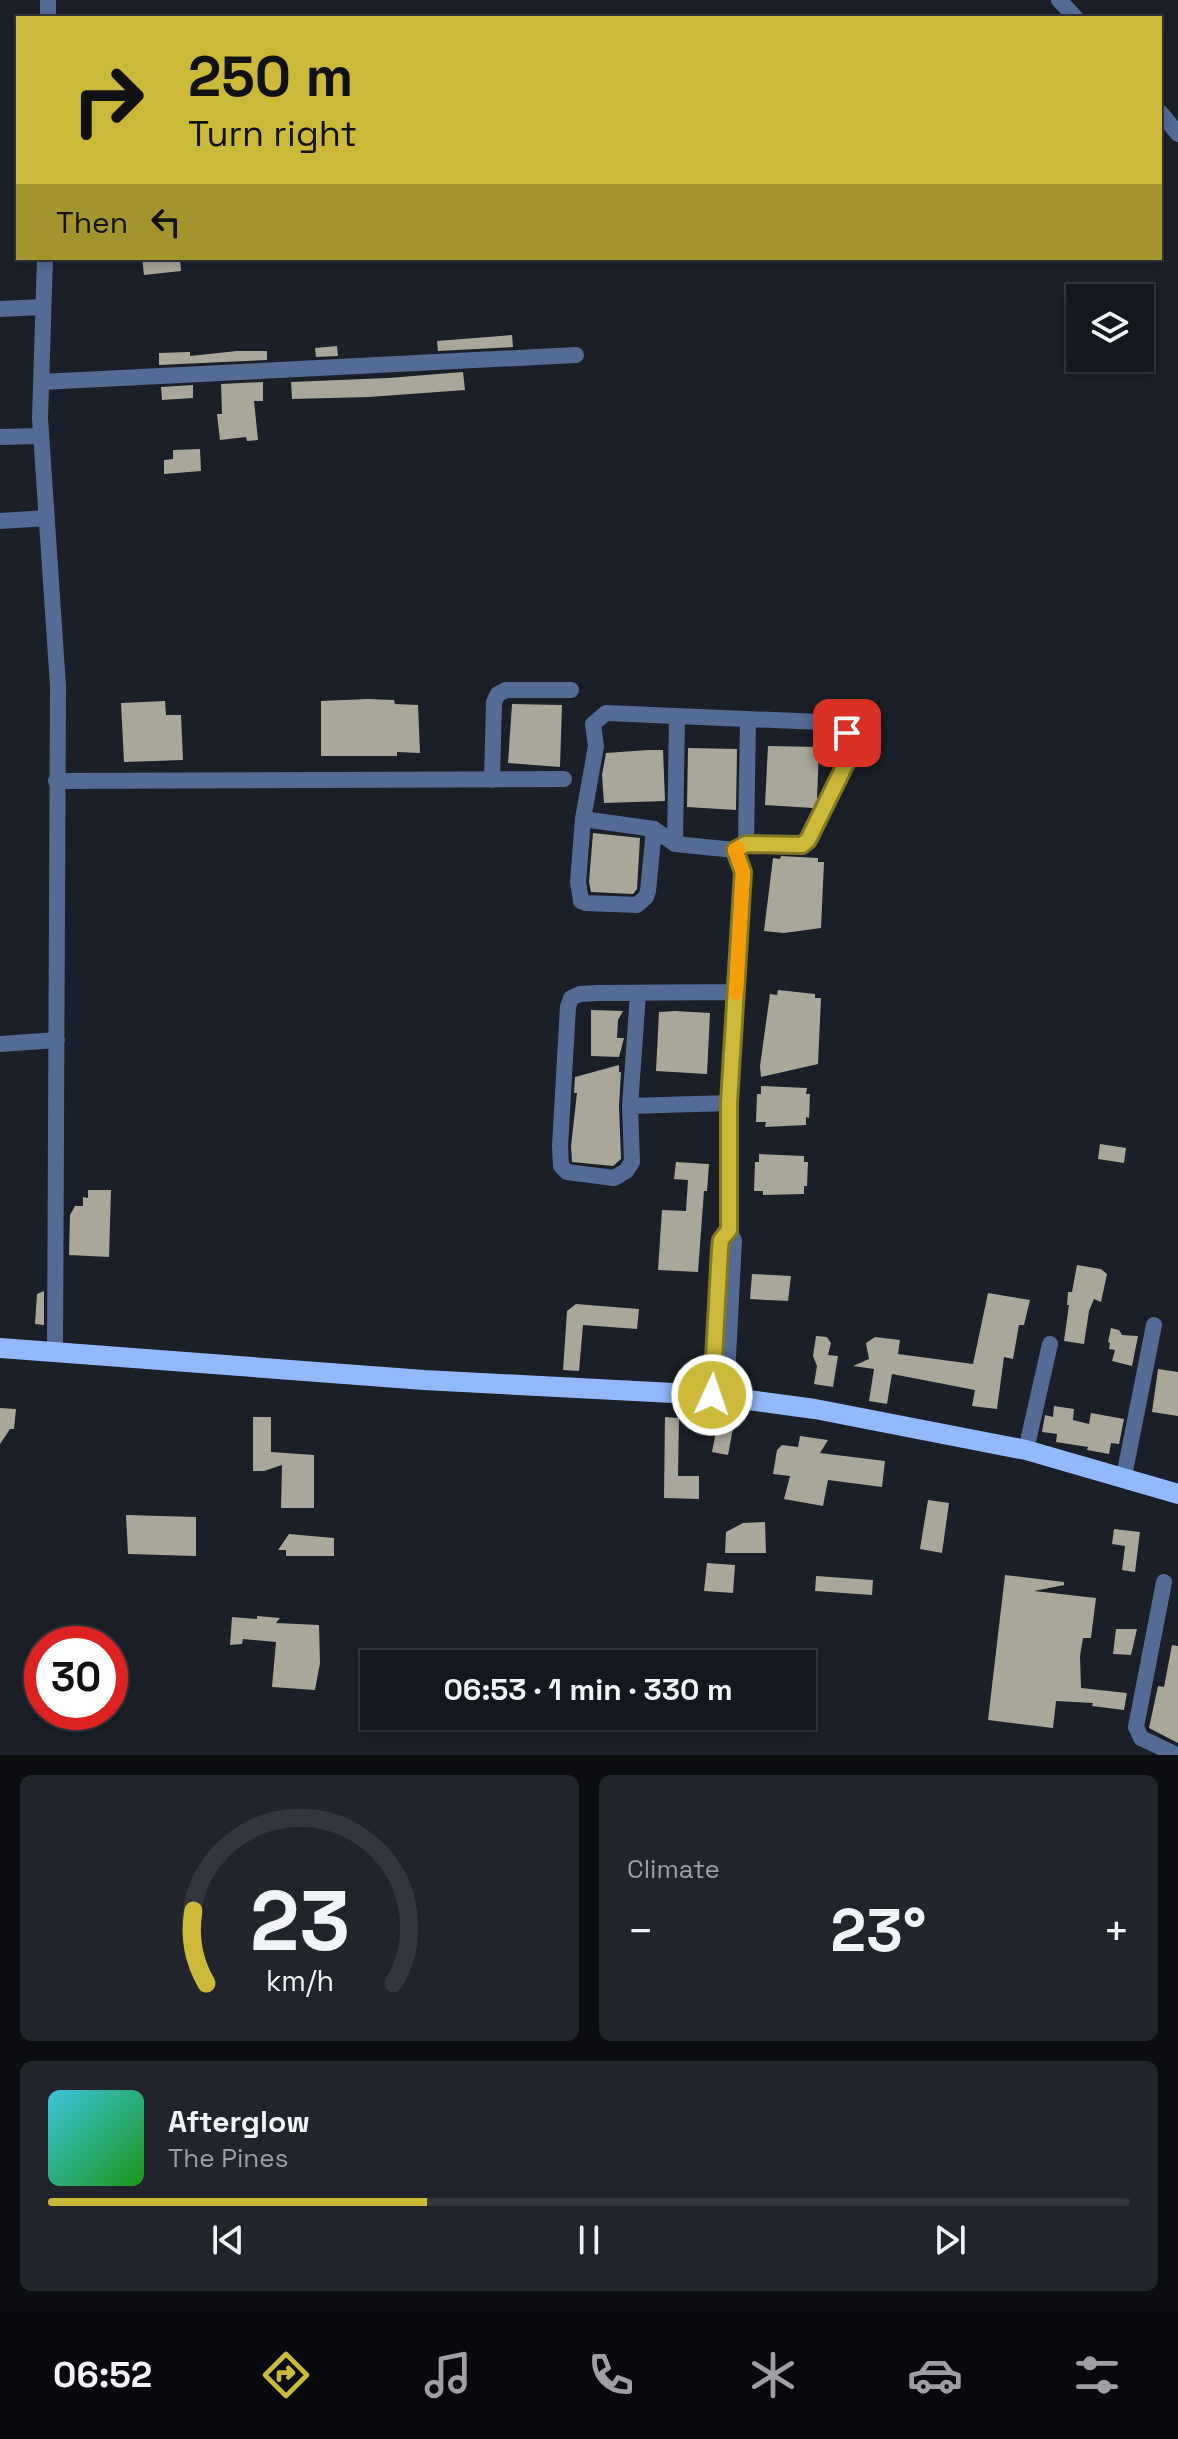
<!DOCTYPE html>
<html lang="en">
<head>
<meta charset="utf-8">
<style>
	:root { --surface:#14171e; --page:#21242b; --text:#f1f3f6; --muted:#9d9fa4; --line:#33363c; --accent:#ccb939 }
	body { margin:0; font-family:"Space Grotesk",sans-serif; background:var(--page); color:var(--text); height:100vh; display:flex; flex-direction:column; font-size:30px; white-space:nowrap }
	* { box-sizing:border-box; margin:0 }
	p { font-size:26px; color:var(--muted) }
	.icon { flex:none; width:44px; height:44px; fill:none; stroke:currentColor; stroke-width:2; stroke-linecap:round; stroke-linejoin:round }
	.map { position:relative; height:1755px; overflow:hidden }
	.drawer { display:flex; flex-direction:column; gap:20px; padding:20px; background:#0b0d10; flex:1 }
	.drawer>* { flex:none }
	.hud { position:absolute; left:16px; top:16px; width:1146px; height:244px; border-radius:0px; box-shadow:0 4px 12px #0003,0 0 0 2px var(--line); background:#ccb939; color:#111; overflow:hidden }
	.buttons { position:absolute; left:1066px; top:284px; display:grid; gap:16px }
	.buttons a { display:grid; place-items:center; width:88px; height:88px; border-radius:0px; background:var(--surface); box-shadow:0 4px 12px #0003,0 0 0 2px var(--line); font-size:40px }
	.speed { position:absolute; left:24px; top:1626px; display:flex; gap:16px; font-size:40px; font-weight:700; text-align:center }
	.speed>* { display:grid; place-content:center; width:104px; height:104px; border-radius:50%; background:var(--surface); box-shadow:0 4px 12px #0003,0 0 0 2px var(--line); line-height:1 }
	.speed .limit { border:12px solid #d22; background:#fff; color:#111 }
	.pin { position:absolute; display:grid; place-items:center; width:68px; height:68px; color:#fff; margin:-34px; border-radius:16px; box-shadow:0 4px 12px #0006 }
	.me { position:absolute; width:88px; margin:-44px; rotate:3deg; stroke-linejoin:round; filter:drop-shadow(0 0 6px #0008) }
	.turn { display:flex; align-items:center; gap:28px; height:168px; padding:0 40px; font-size:36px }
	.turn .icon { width:104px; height:104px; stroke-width:2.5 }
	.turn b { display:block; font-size:56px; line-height:68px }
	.then { display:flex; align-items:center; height:76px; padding:0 40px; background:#0003; gap:16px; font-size:30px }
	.big { font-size:60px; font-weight:700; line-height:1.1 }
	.drawer .card { flex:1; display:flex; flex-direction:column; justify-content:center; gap:12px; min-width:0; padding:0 28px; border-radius:12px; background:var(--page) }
	.drawer .dial { align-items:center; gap:0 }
	.dial svg { height:208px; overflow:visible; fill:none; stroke:var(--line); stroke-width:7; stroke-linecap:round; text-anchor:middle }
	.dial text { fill:var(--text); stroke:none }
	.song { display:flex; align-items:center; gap:24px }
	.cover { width:96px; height:96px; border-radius:12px; background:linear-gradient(135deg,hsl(190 70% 55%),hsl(120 70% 35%)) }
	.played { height:8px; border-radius:4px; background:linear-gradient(90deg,var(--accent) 35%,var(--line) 35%) }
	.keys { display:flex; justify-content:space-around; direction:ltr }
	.heat { display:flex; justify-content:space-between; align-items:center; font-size:44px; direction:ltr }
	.drawer .tiles { flex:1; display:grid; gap:20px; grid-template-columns:1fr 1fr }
	.card:last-child { grid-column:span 2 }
	.trip { position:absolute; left:360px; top:1650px; width:456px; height:80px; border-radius:0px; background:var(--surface); box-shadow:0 4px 12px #0003,0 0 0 2px var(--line); font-weight:700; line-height:80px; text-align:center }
	.tab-bar { display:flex; height:128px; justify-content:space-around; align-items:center; background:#08090c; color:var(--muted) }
	.tab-bar .icon { width:56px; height:56px }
	.tab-bar .on { color:var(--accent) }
	.tab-bar b { font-size:36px; color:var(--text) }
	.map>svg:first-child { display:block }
</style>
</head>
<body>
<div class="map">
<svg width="1178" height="1755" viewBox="0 0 1178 1755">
	<rect width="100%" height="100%" fill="#1a1f28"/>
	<path fill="#a9a79a" d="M142,258H180L181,271L144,275Z
		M512,335L513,347L438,351L437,341Z
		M337,346L338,356L316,357L315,348Z
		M237,351H267V360L159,365V353L190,352V356Z
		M463,372L465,390L369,397L292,399L291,382L388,378Z
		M263,382V401H254L258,440L247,441L246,437L220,440L217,414H222L221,384Z
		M193,385V398L162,400L161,387Z
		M200,449L201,471L164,474V460L173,459V450Z
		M368,699L394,700L395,704L418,705L420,753L397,752V756H321V701Z
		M165,701L166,715H181L183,760L124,762L121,703Z
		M512,704L562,705L560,767L508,763Z
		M768,746L819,747L817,800L813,808L765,805Z
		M688,748L737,749L736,810L687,807Z
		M648,750H663L665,801L604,803L602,775L606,753Z
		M593,833L640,838L637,889L633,894L591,892L589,882Z
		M781,856L818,858V862H824L821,928L784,933L764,931L773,858L780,859Z
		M778,990L815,994V998H821L818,1064L761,1077L760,1066L770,994L777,995Z
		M591,1010L623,1011L618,1020L617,1038H624L619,1057L591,1056Z
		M675,1011L710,1013L707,1074L656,1071L659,1012Z
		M619,1065V1072H621L619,1106L621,1159L613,1166L572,1162L571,1146L577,1093H574L575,1077Z
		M761,1086L807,1088L806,1094H810L809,1118L806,1117V1125L765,1127L766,1122H756L757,1094H761Z
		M1100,1144L1126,1148L1124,1163L1098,1159Z
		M759,1154L804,1156V1162H808L807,1186H804V1194L763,1195V1191H754L755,1162H759Z
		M676,1162L709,1164L707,1191H704L698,1272L658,1270L662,1210L686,1211L688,1180L674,1179Z
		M88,1190H111L109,1257L69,1255L70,1215L75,1206H83V1197L88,1198Z
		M1077,1265L1101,1269L1107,1274L1101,1302L1094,1299L1089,1311L1084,1344L1064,1341L1069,1305H1067L1068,1292H1072Z
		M752,1274L791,1276L788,1301L750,1299Z
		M44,1291V1325L35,1324L37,1294Z
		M988,1293L1030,1300L1024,1325H1019L1013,1359L1004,1357L997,1409L972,1406L975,1390L892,1374L887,1404L869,1401L874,1369L853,1366L869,1359L866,1343L875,1337L900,1340L898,1354L973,1364Z
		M576,1304L639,1309L637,1329L583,1325L579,1371L563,1370L567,1311Z
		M1111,1328L1119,1330L1122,1335L1138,1336L1132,1366L1112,1361L1115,1350L1109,1349L1110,1343L1108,1342Z
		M816,1336L827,1337L831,1343L828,1355L838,1356L833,1387L814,1384L817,1366L813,1356Z
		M1158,1369L1178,1372V1416L1152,1412Z
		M1054,1406L1074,1409L1073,1420L1089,1424L1091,1413L1124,1419L1119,1444L1111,1443L1109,1454L1087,1450L1088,1447L1056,1442L1057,1434L1042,1432L1045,1415L1053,1417Z
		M0,1408L16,1409L14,1429H10L0,1444Z
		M253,1417H271V1452L314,1455V1508H281L282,1465L264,1471H253Z
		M665,1417L679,1418L678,1476H699V1499L664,1498Z
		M718,1421L734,1423L728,1455L712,1452Z
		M800,1436L828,1440L820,1453L885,1461L882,1487L828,1480L823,1506L784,1499L790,1476L773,1474L777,1450L782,1445L798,1447Z
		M928,1500L949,1503L942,1553L920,1549Z
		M126,1515L196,1517V1556L128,1554Z
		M765,1522L766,1553H725L726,1532L743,1523Z
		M1114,1529L1140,1532L1135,1572L1122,1570L1125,1546L1112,1544Z
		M289,1534L334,1538V1556H286V1550H278Z
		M707,1563L735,1565L733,1593L704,1591Z
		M1005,1575L1064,1582V1585L1034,1591L1096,1598L1091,1638H1083L1080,1656L1081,1688L1127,1693L1124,1710L1092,1706L1093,1703L1056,1701L1053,1728L988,1720Z
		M816,1576L873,1580L872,1595L815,1591Z
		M257,1616L280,1618L276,1623L319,1625L320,1663L315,1690L272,1687L276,1642L243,1639L242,1644L230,1645L232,1617L257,1619Z
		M1116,1629H1137L1131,1655L1113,1654Z
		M1172,1645L1178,1646V1743L1149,1728L1158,1686L1164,1687Z"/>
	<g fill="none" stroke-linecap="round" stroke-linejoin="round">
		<path stroke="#546b95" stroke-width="16" d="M48,0V18
			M1059,0L1076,18
			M1160,112L1178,134
			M45,258L40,418L58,686L55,1354
			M0,309L43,307
			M41,382L576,355
			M0,437L41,436
			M0,521L47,518
			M492,780L494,702L498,694L506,690H571
			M56,781L564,779
			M583,819L654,829L675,844L735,850L746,844L802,845L812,836L853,749L841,717L820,722L606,713L593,724L596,746L583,819L578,882L581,901L586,903L637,905L646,897L648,891L654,829
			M675,844L677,716
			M746,844L748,720
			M638,994L630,1106L632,1162L626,1171L614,1178L567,1172L561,1166L560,1146L568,1007L571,998L580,994L597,993L736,992
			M0,1044L57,1040
			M630,1106L729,1103
			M729,1230V1103L743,872L735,850
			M712,1395L720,1249L721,1240L729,1230L734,1240L726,1397
			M1026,1450L1050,1344
			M1124,1476L1154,1325
			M1164,1582L1136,1727L1141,1738L1177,1755"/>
		<path stroke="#92b9fe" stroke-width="20" d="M0,1348L424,1380L712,1395L815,1409L1026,1450L1178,1494"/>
	</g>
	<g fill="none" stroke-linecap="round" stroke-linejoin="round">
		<defs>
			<path id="route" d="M712,1395L720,1249L721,1240L729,1230V1103L743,872L735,850L746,844L802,845L808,840L853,749L847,733"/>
		</defs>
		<use href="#route" stroke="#857825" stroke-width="20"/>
		<use href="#route" stroke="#ccb939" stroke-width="14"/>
		<path stroke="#f59e0b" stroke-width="14" d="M736,993L743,872L735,850L738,848"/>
	</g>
</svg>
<div class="buttons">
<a><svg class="icon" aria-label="layers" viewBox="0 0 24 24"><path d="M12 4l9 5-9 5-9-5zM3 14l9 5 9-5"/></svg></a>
</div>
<div class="speed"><div class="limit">30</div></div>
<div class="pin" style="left:847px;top:733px;background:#d93025"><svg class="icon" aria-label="arrive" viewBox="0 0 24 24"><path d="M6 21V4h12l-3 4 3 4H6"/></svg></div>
<svg class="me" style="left:712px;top:1395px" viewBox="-20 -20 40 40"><circle r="17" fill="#ccb939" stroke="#fff" stroke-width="3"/><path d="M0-11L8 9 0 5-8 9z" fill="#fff"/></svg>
<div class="trip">06:53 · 1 min · 330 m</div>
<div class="hud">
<div class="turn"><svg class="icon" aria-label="right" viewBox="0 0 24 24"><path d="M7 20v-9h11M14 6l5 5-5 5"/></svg><div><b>250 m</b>Turn right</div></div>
<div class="then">Then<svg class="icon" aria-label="left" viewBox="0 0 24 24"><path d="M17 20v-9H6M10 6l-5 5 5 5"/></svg></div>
</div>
</div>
<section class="drawer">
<div class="tiles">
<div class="card dial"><svg viewBox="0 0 100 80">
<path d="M14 69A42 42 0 1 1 86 69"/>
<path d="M14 69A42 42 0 0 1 9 41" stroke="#ccb939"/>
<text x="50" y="56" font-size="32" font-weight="700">23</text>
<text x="50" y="72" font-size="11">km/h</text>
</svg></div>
<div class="card"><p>Climate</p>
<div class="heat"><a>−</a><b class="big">23°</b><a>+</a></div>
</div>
<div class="card">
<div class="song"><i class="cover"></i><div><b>Afterglow</b><p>The Pines</p></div></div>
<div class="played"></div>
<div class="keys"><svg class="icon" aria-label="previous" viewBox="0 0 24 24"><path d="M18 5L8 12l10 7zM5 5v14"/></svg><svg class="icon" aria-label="pause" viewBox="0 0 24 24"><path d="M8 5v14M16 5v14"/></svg><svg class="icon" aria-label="next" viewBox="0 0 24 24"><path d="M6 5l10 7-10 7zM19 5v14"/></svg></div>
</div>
</div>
</section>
<nav class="tab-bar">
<b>06:52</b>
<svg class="icon on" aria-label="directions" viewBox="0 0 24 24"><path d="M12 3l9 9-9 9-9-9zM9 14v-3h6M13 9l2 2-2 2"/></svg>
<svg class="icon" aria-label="music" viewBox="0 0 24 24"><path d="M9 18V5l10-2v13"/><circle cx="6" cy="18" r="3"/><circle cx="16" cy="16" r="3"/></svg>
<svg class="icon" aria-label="phone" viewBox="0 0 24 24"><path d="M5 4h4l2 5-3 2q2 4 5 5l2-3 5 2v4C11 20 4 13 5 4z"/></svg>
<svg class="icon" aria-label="climate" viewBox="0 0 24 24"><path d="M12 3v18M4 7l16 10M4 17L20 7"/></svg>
<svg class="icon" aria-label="car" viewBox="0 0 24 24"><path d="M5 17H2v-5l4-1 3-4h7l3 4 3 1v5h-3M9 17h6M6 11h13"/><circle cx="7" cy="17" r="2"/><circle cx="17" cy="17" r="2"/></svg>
<svg class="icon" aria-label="filters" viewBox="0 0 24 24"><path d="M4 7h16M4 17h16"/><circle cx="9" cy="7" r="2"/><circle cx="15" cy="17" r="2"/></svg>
</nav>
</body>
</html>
